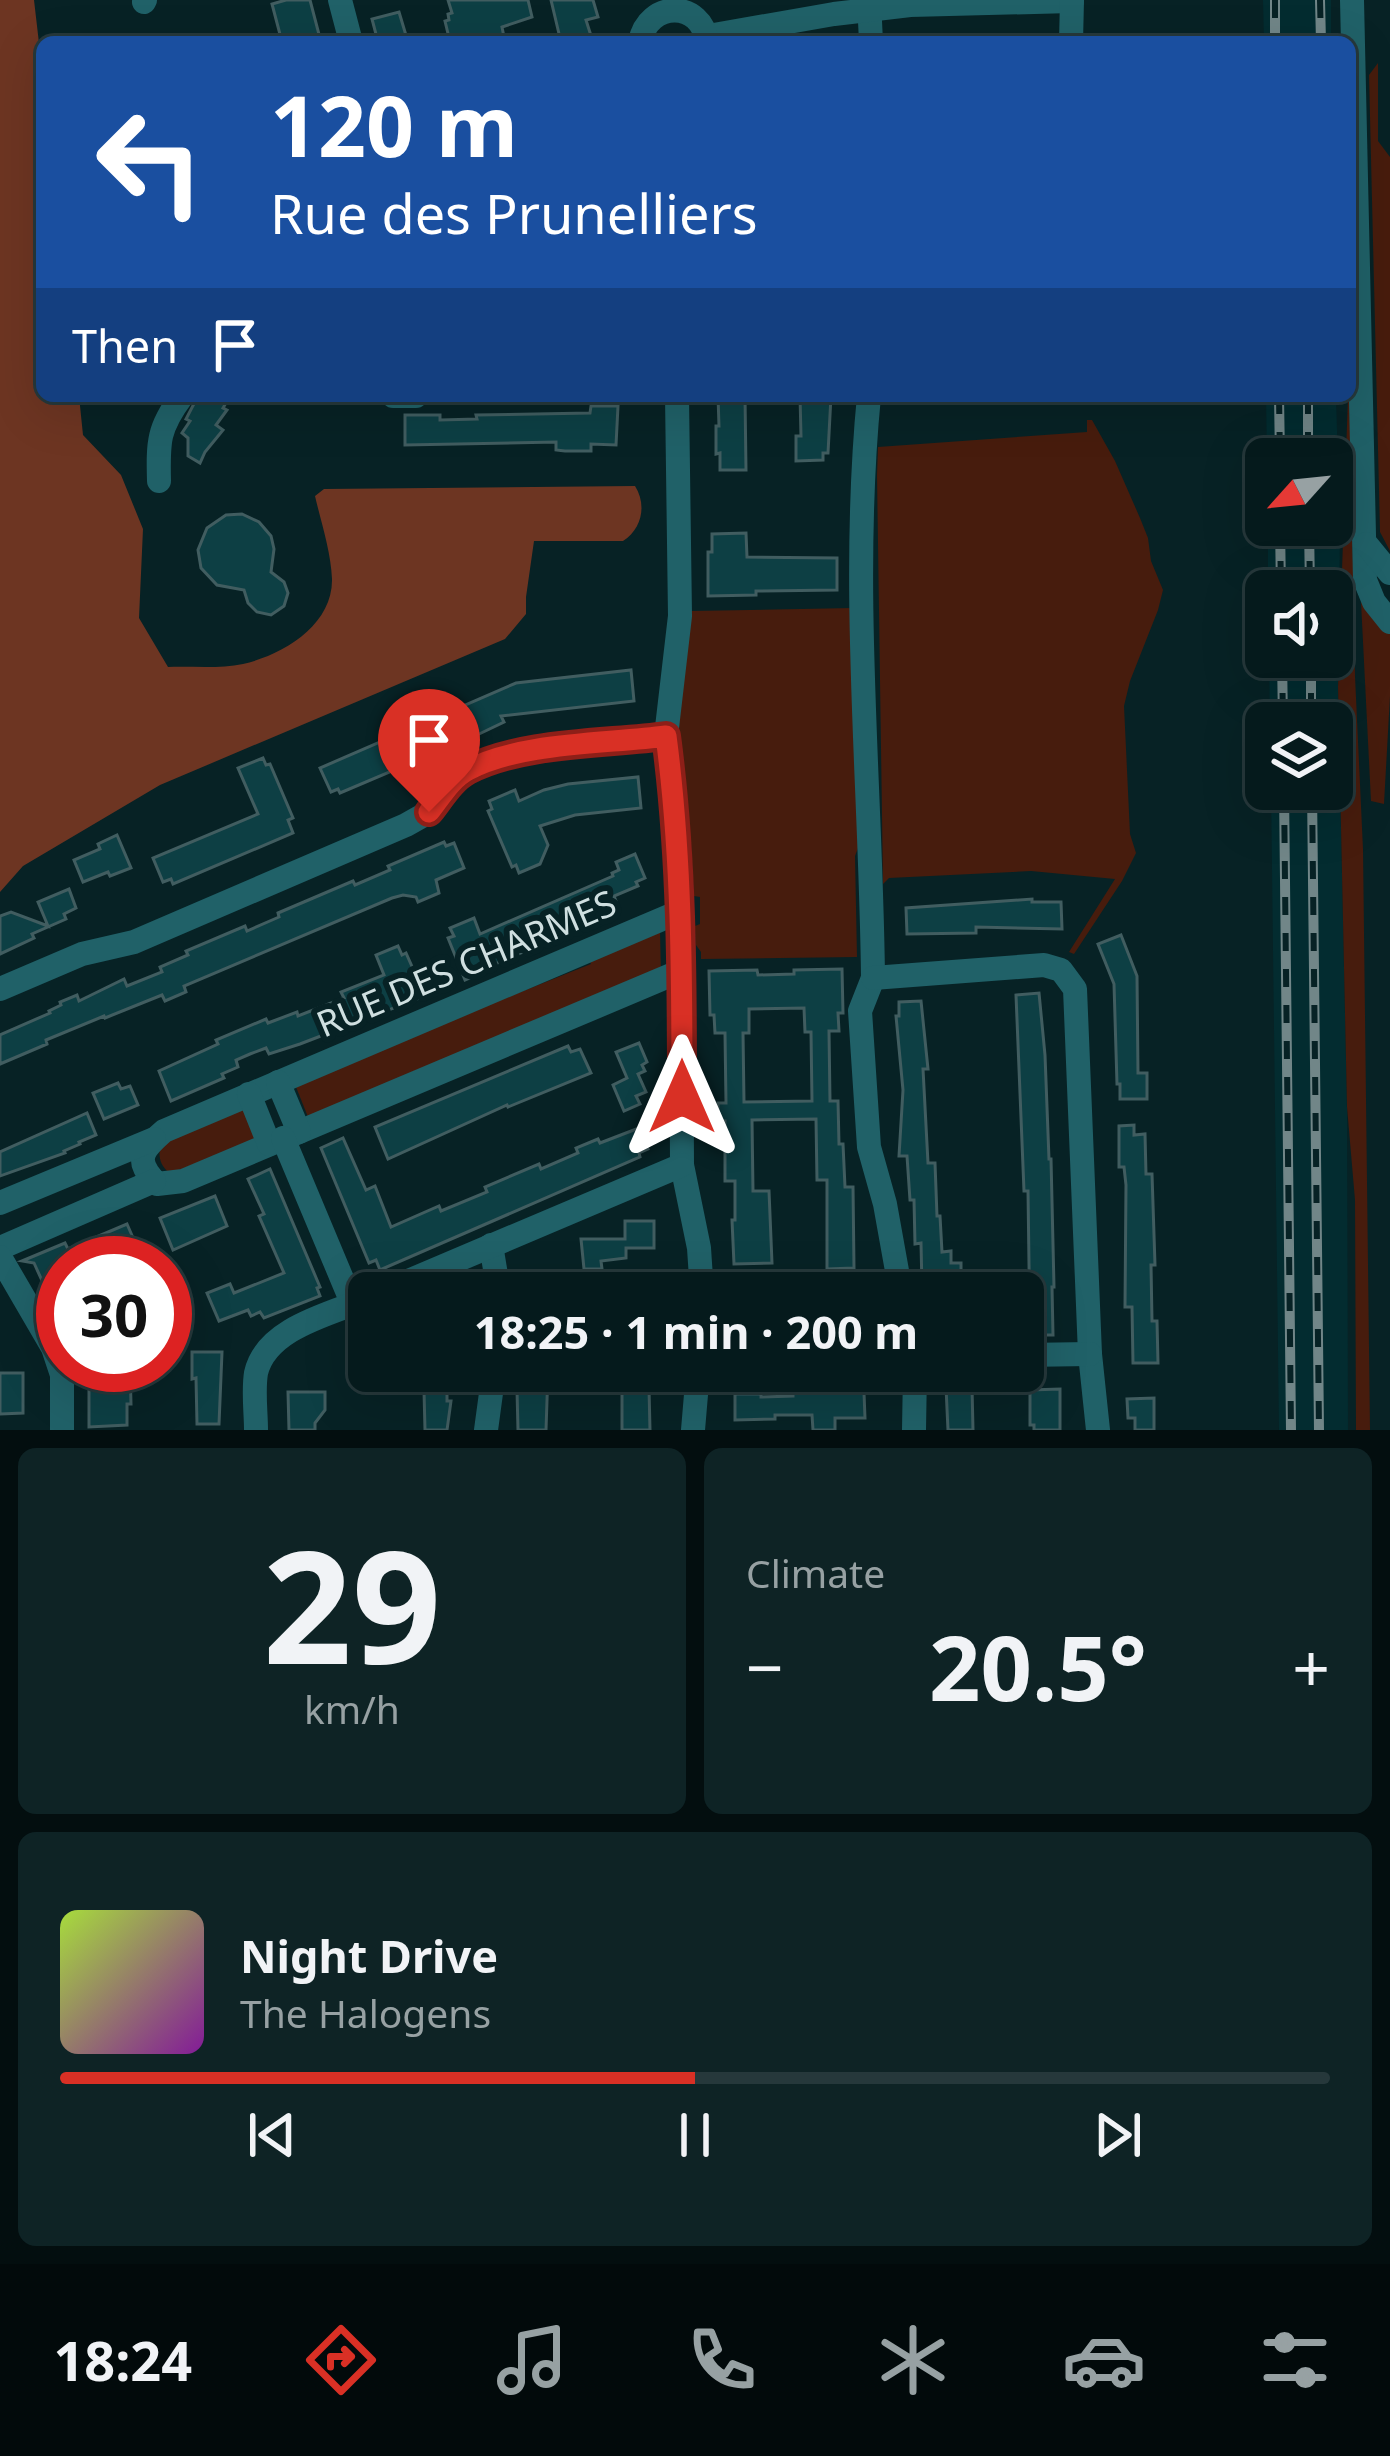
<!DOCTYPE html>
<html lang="en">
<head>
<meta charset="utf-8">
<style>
	:root { --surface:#051a1c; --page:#0e2325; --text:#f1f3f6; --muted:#97a1a3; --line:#26383b; --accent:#d93025 }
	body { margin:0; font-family:"Noto Sans",sans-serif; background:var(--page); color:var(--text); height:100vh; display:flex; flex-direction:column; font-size:45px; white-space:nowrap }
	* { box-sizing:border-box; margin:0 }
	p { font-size:39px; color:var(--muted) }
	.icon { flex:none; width:66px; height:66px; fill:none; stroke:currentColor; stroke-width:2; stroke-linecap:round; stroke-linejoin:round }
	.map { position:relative; height:1430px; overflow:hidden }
	.side { display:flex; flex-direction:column; gap:18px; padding:18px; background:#030e0f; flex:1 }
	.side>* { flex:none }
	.banner { position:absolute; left:36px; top:36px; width:1320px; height:366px; border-radius:18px; box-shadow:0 12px 48px #0002,0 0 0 3px var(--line); background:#1a4fa0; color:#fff; overflow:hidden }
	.needle { width:78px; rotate:243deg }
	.controls { position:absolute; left:1245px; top:438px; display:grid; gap:24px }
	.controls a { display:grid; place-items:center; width:108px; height:108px; border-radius:18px; background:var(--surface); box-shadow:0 12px 48px #0002,0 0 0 3px var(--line); font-size:60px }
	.speed { position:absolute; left:36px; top:1236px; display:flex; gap:24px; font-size:60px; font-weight:700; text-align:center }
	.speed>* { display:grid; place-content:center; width:156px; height:156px; border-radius:50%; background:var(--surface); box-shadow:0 12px 48px #0002,0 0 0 3px var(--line); line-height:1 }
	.speed .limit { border:18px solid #d22; background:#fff; color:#111 }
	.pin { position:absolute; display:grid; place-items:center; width:102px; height:102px; color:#fff; margin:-123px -51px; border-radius:50% 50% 50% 0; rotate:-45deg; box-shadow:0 0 12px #0007 }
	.pin .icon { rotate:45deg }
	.me { position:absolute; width:132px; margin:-66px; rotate:0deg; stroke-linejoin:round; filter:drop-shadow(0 0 9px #0008) }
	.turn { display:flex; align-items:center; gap:42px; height:252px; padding:0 36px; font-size:54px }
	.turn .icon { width:156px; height:156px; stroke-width:2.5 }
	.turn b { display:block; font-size:84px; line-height:102px }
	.then { display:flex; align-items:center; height:114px; padding:0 36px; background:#0003; gap:24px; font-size:45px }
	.big { font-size:90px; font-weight:700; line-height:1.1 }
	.side .widget { flex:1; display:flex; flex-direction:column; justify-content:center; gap:18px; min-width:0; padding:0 42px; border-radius:18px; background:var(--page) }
	.side .dial { align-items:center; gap:0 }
	.dial b { font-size:156px; line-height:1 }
	.song { display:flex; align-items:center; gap:36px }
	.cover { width:144px; height:144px; border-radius:18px; background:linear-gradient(135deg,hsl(80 70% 55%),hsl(290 70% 35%)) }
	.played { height:12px; border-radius:6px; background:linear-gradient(90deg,var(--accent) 50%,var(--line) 50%) }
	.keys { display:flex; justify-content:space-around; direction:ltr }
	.heat { display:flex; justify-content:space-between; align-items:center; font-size:66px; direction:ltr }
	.side .tiles { flex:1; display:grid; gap:18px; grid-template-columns:1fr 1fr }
	.widget:last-child { grid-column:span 2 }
	.trip { position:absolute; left:348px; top:1272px; width:696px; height:120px; border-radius:18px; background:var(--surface); box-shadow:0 12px 48px #0002,0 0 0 3px var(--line); font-weight:700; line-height:120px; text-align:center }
	.tabs { display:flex; height:192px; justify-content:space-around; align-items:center; background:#020a0b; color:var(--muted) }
	.tabs .icon { width:84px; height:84px }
	.tabs .current { color:var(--accent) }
	.tabs b { font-size:54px; color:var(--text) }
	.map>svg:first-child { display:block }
	.built { fill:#032c30 }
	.green { fill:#471c0d }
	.forest { fill:#6d3522 }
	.building { fill:#0d3f44; stroke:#415d60; stroke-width:3; fill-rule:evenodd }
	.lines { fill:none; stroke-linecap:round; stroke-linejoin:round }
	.minor { stroke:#206168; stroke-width:24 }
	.rail-casing { stroke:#718688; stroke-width:10 }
	.rail { stroke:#072225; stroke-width:6; stroke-dasharray:18; stroke-linecap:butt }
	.route-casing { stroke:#8d1f18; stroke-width:30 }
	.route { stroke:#d93025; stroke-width:21 }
	.labels { text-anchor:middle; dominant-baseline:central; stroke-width:12; stroke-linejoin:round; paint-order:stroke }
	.street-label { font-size:36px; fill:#cfdfe0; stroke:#072225 }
</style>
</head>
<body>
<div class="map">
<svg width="1390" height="1430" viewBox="0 0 1390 1430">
	<rect width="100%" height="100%" fill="#072225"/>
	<g class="built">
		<path d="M 1263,0 L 1331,0 L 1331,42 L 1264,42 Z"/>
		<path d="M 1266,396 L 1336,396 L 1340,534 L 1338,687 L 1347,1107 L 1348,1430 L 1279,1430 L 1271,789 L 1332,789 L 1332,723 L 1270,723 L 1269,657 L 1332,657 L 1332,591 L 1268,591 L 1268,525 L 1332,525 L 1332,459 L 1267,459 Z"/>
	</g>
	<g class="green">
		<path d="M 1378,63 L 1378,141 L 1390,157 L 1390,551 L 1380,532 L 1369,75 Z"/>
		<path d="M 1348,396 L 1350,396 L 1355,676 L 1363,849 L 1370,1430 L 1356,1430 L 1355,1200 L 1347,1107 L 1338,687 Z"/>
		<path d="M 1087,420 L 1092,420 L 1115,461 L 1140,518 L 1148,538 L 1151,561 L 1163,590 L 1158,610 L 1130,681 L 1124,706 L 1130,834 L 1136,853 L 1122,881 L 1074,954 L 1069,952 L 1115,879 L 1031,871 L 889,878 L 883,884 L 877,475 L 878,447 L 1087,432 Z"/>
		<path d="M 1362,594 L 1390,633 L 1390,696 L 1384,804 L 1371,801 L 1361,602 Z"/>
		<path d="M 853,608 L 858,848 L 855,856 L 857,957 L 701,959 L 701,952 L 696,945 L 695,926 L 700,924 L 700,897 L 694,896 L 691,843 L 677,732 L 691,611 Z"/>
		<path d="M 660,931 L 661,973 L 310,1122 L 294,1082 L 591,964 L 588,957 Z"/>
		<path d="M 242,1103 L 260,1144 L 169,1173 C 159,1164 158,1156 161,1142 Z"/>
	</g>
	<path class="forest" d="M 0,0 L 34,0 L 42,69 L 42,396 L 79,396 L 83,435 L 121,475 L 143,529 L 139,618 L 168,667 C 191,666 220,669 243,664 C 283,655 333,625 332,579 C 331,552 321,522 315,496 L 324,489 L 635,486 C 647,505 642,529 623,541 L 534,541 L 526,597 L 526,614 L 505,639 L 160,785 L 23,866 L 0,892 Z"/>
	<g class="building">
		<path d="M 286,0 L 310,0 L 321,42 L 282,42 L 272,4 Z"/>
		<path d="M 448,0 L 528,0 L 532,17 L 502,27 L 505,42 L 469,42 L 468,37 L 450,42 L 445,21 L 449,20 L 448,14 L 452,13 Z"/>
		<path d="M 551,0 L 593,0 L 598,17 L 586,20 L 593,42 L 566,42 L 564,37 L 560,38 Z"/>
		<path d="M 399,12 L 408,42 L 378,42 L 372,19 Z"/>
		<path d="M 198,396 L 230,396 L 223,408 L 227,410 L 216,425 L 223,430 L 205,452 L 200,463 L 188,456 L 188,438 L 182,433 L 190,421 L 186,419 Z"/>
		<path d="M 718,396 L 745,396 L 746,470 L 720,470 L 720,453 L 716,454 L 716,426 L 719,426 Z"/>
		<path d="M 800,396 L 831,396 L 828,453 L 823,453 L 823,460 L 796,461 L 796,436 L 801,436 Z"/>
		<path d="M 591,406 L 618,406 L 616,445 L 591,444 L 591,451 L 565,451 L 556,450 L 556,442 L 405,445 L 405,415 L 440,415 L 440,420 L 477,419 L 476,415 L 590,413 Z"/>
		<path d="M 242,514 L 259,522 L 271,536 L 274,549 L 271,572 L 284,582 L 288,593 L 284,606 L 271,615 L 257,612 L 248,603 L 244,590 L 217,585 L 201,568 L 198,550 L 207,528 L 226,515 Z"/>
		<path d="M 746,533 L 747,557 L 837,558 L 837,590 L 756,591 L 756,595 L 708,596 L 708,552 L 712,552 L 712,534 Z"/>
		<path d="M 631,670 L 634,701 L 501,716 L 504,722 L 477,735 L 427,756 L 425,752 L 390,766 L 392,771 L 340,793 L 338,789 L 331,792 L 320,768 L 516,683 Z"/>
		<path d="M 263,758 L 266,765 L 270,764 L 293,818 L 288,820 L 293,833 L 173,884 L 171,879 L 163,882 L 153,858 L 258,814 L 238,768 Z"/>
		<path d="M 638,777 L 641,808 L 575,815 L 540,826 L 548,845 L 540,864 L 519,873 L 516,865 L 512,867 L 488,811 L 492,809 L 489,801 L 515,790 L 519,801 L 544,790 L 568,784 Z"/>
		<path d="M 117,835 L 131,868 L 110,876 L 108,872 L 83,882 L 74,860 L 100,849 L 98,844 Z"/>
		<path d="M 444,842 L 446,846 L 454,843 L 464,868 L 436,880 L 439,893 L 418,902 L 416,897 L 403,895 L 392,898 L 184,986 L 186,992 L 165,1001 L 162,995 L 105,1018 L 104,1016 L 46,1040 L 47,1044 L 0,1064 L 0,1035 L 50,1013 L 49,1011 L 61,1005 L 60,1002 L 77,995 L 79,1001 L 124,979 L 127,986 L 162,972 L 160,967 L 188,955 L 186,951 L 245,926 L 247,931 L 279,917 L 278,913 L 353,881 L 355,885 L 390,870 L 388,866 Z"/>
		<path d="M 635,854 L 645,878 L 636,882 L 638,886 L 614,896 L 616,901 L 608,905 L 609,909 L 587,918 L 589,924 L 490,966 L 491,969 L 465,980 L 448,938 L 454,936 L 450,928 L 474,918 L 480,934 L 613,876 L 612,873 L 619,870 L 616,862 Z"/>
		<path d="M 69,889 L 76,908 L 64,914 L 66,919 L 32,934 L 34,938 L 0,954 L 0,916 L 11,912 L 48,926 L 38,902 Z"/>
		<path d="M 1032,899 L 1032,902 L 1061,902 L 1062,929 L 976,927 L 976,933 L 907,934 L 906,908 Z"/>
		<path d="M 1121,935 L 1137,976 L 1138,1073 L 1147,1073 L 1147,1099 L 1120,1099 L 1120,1084 L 1117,1084 L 1114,984 L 1098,944 Z"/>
		<path d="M 398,946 L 402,955 L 406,953 L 425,996 L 300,1044 L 269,1054 L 266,1048 L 250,1054 L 236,1060 L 238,1067 L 222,1074 L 224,1078 L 171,1101 L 159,1071 L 218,1044 L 216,1040 L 266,1019 L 268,1023 L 297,1012 L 298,1016 L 344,998 L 341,992 L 384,975 L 376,955 Z"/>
		<path d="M 842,969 L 843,1013 L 838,1013 L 839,1031 L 829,1031 L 830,1101 L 838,1101 L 839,1144 L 843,1144 L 845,1187 L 853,1187 L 854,1268 L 827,1269 L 827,1180 L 817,1180 L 816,1119 L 752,1120 L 753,1191 L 769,1191 L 772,1263 L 734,1264 L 732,1220 L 735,1220 L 735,1181 L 725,1181 L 725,1121 L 718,1121 L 718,1103 L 726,1103 L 725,1033 L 715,1033 L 714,1015 L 710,1015 L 709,971 L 757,970 L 758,975 L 794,974 L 794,970 ZM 804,1008 L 805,1032 L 811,1032 L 812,1101 L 744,1102 L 743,1033 L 749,1033 L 749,1009 Z"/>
		<path d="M 1039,993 L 1045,1055 L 1049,1159 L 1051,1159 L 1054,1287 L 1052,1287 L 1053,1335 L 1030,1335 L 1028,1191 L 1024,1191 L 1016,995 Z"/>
		<path d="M 921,1001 L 928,1069 L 923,1069 L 928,1163 L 935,1163 L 937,1216 L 940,1216 L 942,1252 L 951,1251 L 951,1263 L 961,1263 L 961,1285 L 922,1287 L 921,1243 L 915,1244 L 914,1200 L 910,1200 L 907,1156 L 899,1156 L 903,1090 L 896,1016 L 899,1016 L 899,1002 Z"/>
		<path d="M 639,1043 L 647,1062 L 642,1065 L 645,1071 L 638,1074 L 646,1092 L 636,1096 L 640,1104 L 624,1111 L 613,1085 L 627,1078 L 616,1052 Z"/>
		<path d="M 568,1046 L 571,1052 L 580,1049 L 591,1073 L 508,1107 L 507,1105 L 388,1159 L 375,1127 Z"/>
		<path d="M 118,1083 L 121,1089 L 130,1086 L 138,1105 L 104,1119 L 93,1093 Z"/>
		<path d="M 87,1113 L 96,1135 L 79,1142 L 80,1144 L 64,1151 L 65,1153 L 0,1176 L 0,1152 Z"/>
		<path d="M 1134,1125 L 1134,1135 L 1145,1134 L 1146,1174 L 1152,1174 L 1155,1265 L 1151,1265 L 1152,1321 L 1157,1321 L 1158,1363 L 1133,1363 L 1132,1307 L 1125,1307 L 1126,1185 L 1124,1167 L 1119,1167 L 1119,1126 Z"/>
		<path d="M 639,1128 L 648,1149 L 639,1153 L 640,1157 L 380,1270 L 376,1260 L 369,1263 L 321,1148 L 343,1138 L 366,1190 L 375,1186 L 391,1227 L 439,1206 L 441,1211 L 487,1192 L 485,1187 L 539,1164 L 541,1169 L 578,1153 L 576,1148 L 598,1139 L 600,1143 Z"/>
		<path d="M 270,1169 L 320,1287 L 317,1288 L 320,1296 L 264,1318 L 260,1312 L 251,1316 L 248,1310 L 219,1321 L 207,1293 L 230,1284 L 234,1293 L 284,1273 L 259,1216 L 264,1214 L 248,1179 Z"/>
		<path d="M 215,1196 L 227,1226 L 173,1250 L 160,1218 Z"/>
		<path d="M 625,1221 L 654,1221 L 654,1248 L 626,1248 L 626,1258 L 601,1261 L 602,1269 L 584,1269 L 581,1239 L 625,1239 Z"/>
		<path d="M 127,1224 L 137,1247 L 100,1263 L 63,1263 L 63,1317 L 49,1283 L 44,1285 L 34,1263 L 22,1261 L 65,1243 L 68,1249 Z"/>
		<path d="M 192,1352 L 222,1352 L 219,1424 L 197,1424 L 196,1378 L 192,1379 Z"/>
		<path d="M 89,1365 L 130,1365 L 131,1404 L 127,1404 L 127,1425 L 89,1427 Z"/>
		<path d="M 527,1371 L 548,1371 L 546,1430 L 518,1430 L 517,1390 L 527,1389 Z"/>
		<path d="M 0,1373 L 23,1373 L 23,1413 L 0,1414 Z"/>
		<path d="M 946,1387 L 972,1387 L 973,1430 L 948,1430 Z"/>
		<path d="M 649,1388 L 650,1430 L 622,1430 L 622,1389 Z"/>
		<path d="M 1060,1389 L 1060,1430 L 1034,1430 L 1034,1425 L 1030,1425 L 1030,1390 Z"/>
		<path d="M 834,1390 L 834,1393 L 864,1393 L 865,1418 L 835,1418 L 835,1430 L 813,1430 L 812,1415 L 775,1415 L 775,1419 L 735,1420 L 735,1394 L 761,1394 L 761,1397 L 793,1396 L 793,1392 Z"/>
		<path d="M 424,1391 L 447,1391 L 447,1401 L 451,1401 L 447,1430 L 425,1430 Z"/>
		<path d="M 288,1392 L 325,1392 L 325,1410 L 315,1423 L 315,1430 L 289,1430 Z"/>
		<path d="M 1154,1398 L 1154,1430 L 1135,1430 L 1135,1418 L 1128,1418 L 1127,1399 Z"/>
	</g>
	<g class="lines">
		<g class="minor">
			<path d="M 340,0 L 351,42"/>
			<path d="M 869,0 L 871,42"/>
			<path d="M 1352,0 L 1365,580 L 1374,602 L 1390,622"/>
			<path d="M 144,2 L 145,0"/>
			<path d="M 708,36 L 834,14 L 910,5 L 1072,1"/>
			<path d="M 640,42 C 648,0 702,0 707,42"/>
			<path d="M 1071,42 L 1072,0"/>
			<path d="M 393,396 L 416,396"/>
			<path d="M 677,396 L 680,616 L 666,736 L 678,836 L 681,911 L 682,1165 L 699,1248 L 702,1293"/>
			<path d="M 869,396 C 850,589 871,784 873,978 L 860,1011 L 869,1147 L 885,1204 L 901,1293"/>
			<path d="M 159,481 C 158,442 158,428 182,396"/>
			<path d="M 1366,544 L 1390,573"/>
			<path d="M 681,911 L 164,1131 C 141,1151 134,1160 157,1184 L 183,1181 L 683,970"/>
			<path d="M 873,978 L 1044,965 L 1061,970 L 1075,989 L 1090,1354 L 1098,1430"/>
			<path d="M 0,989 L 82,954 L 134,942 L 406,825 L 429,812 L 454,780 L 468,770 L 516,752 L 666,736"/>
			<path d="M 278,1082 L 299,1132"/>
			<path d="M 249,1094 L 269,1144"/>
			<path d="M 283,1138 L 353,1305"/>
			<path d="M 0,1203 L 154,1139"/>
			<path d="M 491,1245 L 499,1293"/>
			<path d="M 0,1248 L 154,1181"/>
			<path d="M 0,1257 L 53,1348 L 62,1375 L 62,1430"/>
			<path d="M 380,1293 L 682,1165"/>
			<path d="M 1023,1355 L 1090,1354"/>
			<path d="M 256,1430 C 256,1412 253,1391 256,1373 C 266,1328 330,1314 369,1298"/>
			<path d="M 486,1430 L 494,1371"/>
			<path d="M 693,1430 L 698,1371"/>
			<path d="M 914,1430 L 915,1371"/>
		</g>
		<g class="rail-casing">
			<g id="rail">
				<path d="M 1275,0 L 1275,42"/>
				<path d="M 1320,0 L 1321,42"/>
				<path d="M 1279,396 L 1280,459"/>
				<path d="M 1308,396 L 1308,459"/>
				<path d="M 1280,525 L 1281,591"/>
				<path d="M 1309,525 L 1310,591"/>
				<path d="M 1282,657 L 1283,723"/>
				<path d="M 1311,657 L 1311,723"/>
				<path d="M 1284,789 L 1291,1430"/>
				<path d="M 1312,789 L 1319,1430"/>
			</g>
		</g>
		<use href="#rail" class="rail"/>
	</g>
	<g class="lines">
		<g class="route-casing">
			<path id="route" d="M 429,812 C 441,797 451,779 468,770 C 521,742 606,744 666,736 C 682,857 682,976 682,1097"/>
		</g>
		<use href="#route" class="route"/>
	</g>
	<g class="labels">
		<g class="street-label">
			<text transform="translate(466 963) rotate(-23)">RUE DES CHARMES</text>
		</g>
	</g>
</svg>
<div class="controls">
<a><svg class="needle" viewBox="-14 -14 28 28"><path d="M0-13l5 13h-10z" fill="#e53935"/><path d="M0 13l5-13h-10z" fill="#97a1a3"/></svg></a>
<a><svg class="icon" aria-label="sound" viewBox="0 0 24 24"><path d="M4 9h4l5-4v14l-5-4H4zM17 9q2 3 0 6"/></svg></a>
<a><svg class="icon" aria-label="layers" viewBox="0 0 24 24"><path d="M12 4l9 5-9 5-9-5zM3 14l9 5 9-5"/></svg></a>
</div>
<div class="speed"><div class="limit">30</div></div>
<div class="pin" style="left:429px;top:812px;background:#d93025"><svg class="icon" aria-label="arrive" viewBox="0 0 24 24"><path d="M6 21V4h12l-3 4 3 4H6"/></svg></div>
<svg class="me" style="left:682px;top:1097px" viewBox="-20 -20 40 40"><path d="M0-17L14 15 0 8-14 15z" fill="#d93025" stroke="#fff" stroke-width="4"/></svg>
<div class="trip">18:25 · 1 min · 200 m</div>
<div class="banner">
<div class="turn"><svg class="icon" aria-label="left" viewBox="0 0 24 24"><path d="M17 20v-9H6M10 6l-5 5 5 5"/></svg><div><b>120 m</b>Rue des Prunelliers</div></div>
<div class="then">Then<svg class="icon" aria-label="arrive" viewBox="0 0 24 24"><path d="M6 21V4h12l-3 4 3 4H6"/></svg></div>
</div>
</div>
<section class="side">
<div class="tiles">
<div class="widget dial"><b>29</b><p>km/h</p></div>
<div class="widget"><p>Climate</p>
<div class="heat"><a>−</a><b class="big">20.5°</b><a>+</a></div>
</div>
<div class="widget">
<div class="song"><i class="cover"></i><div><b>Night Drive</b><p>The Halogens</p></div></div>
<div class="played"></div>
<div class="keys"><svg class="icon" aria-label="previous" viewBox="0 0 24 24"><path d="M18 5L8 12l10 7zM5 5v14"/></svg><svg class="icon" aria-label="pause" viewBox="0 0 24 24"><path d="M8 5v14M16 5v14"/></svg><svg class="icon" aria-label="next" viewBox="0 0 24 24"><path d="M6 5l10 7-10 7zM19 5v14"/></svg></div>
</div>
</div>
</section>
<nav class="tabs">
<b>18:24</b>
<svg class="icon current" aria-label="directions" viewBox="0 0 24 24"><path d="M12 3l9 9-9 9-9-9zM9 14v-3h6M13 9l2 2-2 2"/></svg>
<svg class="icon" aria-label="music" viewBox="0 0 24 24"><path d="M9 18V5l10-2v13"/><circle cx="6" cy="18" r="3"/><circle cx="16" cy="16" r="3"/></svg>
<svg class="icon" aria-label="phone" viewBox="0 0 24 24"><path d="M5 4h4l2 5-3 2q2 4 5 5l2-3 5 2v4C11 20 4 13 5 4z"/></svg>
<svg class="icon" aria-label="climate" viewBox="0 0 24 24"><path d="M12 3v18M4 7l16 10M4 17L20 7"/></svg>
<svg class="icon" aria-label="car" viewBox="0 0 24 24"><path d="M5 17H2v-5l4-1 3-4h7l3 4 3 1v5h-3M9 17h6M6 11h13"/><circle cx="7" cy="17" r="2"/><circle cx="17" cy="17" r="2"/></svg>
<svg class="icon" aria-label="filters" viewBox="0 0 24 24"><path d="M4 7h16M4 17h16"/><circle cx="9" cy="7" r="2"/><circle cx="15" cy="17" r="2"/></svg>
</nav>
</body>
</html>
